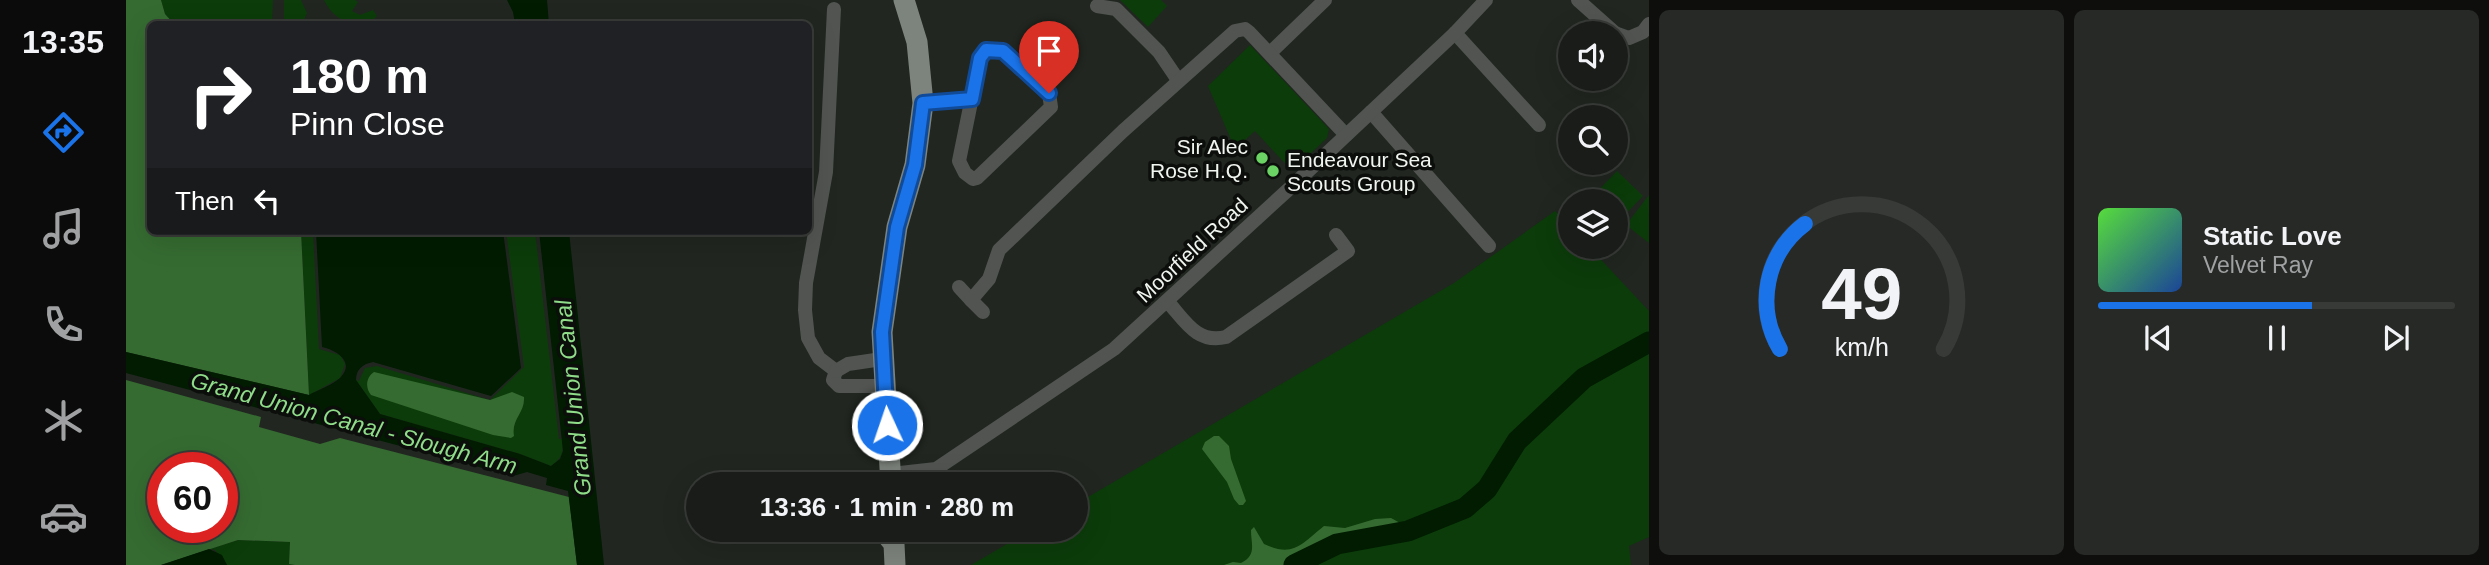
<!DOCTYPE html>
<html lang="en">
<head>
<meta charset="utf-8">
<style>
	:root { --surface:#191c18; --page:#262925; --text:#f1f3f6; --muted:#9fa1a2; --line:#373a37; --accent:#1a73e8 }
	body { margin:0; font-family:Arial,sans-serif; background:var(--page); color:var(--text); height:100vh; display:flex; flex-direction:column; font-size:26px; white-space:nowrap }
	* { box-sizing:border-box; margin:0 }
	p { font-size:23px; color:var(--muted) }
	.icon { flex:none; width:38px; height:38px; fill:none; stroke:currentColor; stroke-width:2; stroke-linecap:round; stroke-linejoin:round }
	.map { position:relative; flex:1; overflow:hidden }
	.details { display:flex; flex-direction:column; gap:10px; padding:10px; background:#0e0f0d; width:840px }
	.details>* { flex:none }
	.banner { position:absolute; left:21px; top:21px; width:665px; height:214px; border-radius:10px; box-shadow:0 7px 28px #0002,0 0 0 2px var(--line); background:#202124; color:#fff; overflow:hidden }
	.tools { position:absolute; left:1432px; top:21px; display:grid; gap:14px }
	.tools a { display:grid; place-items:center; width:70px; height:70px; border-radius:50%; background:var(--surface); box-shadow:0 7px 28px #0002,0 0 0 2px var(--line); font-size:35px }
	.speed { position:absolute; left:21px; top:452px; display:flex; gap:14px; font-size:35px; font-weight:700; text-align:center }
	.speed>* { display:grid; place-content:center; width:91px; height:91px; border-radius:50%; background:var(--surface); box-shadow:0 7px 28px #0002,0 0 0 2px var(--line); line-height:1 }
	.speed .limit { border:10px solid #d22; background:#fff; color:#111 }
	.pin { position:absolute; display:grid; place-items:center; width:60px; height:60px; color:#fff; margin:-72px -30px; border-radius:50% 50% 50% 0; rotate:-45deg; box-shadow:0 0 7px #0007 }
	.pin .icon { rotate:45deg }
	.me { position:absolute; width:77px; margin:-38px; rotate:357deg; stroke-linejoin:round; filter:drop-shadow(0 0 5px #0008) }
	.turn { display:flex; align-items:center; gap:24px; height:147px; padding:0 28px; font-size:32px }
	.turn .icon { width:91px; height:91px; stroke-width:2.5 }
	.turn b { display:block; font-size:49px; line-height:60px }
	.then { display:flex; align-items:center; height:66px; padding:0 28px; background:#0003; gap:14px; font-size:26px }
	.details .card { flex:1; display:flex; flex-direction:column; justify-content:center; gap:10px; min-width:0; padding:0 24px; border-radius:10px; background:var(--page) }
	.details .dial { align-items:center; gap:0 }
	.dial svg { height:182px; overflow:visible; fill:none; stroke:var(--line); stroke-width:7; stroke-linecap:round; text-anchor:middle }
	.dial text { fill:var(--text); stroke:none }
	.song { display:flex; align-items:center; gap:21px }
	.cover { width:84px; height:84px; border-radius:10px; background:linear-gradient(135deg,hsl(110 70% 55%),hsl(220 70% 35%)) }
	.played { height:7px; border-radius:4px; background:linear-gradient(90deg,var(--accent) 60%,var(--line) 60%) }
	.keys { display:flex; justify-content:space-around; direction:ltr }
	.details .tiles { flex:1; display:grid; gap:10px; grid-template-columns:repeat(2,1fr) }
	.trip { position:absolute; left:560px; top:472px; width:402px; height:70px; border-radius:35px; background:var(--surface); box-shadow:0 7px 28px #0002,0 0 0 2px var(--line); font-weight:700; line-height:70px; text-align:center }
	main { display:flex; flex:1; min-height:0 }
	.tab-bar { display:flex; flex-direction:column; width:126px; justify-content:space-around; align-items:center; background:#0a0b0a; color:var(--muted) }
	.tab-bar .icon { width:49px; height:49px }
	.tab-bar .current { color:var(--accent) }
	.tab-bar b { font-size:32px; color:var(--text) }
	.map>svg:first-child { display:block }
	.green { fill:#0c3c0a }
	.forest { fill:#356b31; fill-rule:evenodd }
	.water { fill:#011c01 }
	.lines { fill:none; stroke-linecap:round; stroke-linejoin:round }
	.river { stroke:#011c01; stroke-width:21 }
	.minor { stroke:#515451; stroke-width:14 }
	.primary { stroke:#7d837d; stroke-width:21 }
	.route-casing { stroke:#114b97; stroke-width:18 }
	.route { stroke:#1a73e8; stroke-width:12 }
	.poi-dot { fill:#6ad363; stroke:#0c0e0c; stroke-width:2.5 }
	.labels { text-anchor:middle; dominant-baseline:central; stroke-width:7; stroke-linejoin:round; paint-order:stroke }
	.poi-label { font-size:21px; fill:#f1f5f0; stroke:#0c0e0c; text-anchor:end }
	.street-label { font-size:21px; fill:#f1f5f0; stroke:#0c0e0c }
	.water-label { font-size:23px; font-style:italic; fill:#8fdc89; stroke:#0c0e0c }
</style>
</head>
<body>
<main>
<nav class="tab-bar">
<b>13:35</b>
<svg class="icon current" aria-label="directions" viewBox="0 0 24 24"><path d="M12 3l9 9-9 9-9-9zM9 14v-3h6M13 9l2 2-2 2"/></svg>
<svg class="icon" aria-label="music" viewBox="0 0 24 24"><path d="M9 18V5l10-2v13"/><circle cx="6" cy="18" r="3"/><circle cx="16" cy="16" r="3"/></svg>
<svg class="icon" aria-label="phone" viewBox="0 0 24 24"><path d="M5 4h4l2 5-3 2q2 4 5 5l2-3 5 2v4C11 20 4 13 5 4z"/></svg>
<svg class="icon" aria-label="climate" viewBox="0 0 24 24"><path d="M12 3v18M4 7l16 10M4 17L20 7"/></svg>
<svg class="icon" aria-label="car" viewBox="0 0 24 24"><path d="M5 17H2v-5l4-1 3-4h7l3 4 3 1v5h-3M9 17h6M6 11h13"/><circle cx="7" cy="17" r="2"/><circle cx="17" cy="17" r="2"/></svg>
</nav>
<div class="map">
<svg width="1523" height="565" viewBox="0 0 1523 565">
	<rect width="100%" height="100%" fill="#212620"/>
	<g class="green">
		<path d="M 35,0 L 147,0 L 146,24 L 48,24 L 39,14 Z"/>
		<path d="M 158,0 L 175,0 L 181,13 L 176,24 L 158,24 Z"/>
		<path d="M 198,0 L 229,0 L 232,2 L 226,11 L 234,15 L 247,10 L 251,16 L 243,24 C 223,25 207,19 198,0 Z"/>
		<path d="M 994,0 L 1035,0 L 1041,6 L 1022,27 Z"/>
		<path d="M 1124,45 L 1203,129 L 1201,138 L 1166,171 L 1129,131 L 1109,149 L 1082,86 Z"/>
		<path d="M 1491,171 L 1517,196 L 1489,225 L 1489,201 L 1462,201 Z"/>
		<path d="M 1523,195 L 1523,243 L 1500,225 Z"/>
		<path d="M 1429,211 L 1441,223 L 1444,220 L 1444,247 L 1468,247 L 1466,250 L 1523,311 L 1523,537 L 1503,546 L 1505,565 L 845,565 L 905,530 L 950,530 L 950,504 L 1328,283 Z"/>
		<path d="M 175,231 L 187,231 L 193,349 L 214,355 L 219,364 L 214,378 L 183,395 Z"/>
		<path d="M 380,231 L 409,231 L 433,439 L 436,439 C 438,452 436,458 425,466 L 394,454 L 254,414 L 230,380 L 233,381 L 239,368 L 251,366 L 364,400 L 398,367 Z"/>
		<path d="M 112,540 L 164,542 L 163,563 L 169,565 L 101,565 L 89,550 L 83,549 Z"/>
	</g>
	<g class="forest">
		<path d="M 0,0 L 35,0 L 39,14 L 48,24 L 24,24 L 24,231 L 175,231 L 183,395 L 0,352 Z"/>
		<path d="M 248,372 L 364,400 L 386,392 L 398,397 C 399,413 385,419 388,436 L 385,438 L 367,435 L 245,395 C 239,388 240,377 248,372 Z"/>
		<path d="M 0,380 L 135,417 L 133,427 L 194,444 L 214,438 L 443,497 L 451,565 L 169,565 L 163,564 L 164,542 L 112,540 L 35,565 L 0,565 ZM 37,467 L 96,467 L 96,527 L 37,527 Z"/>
		<path d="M 1088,436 L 1093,436 L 1103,446 L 1105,459 L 1120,501 L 1117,505 L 1113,505 L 1108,499 L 1101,482 L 1076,449 L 1079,442 Z"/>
		<path d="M 1265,518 L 1276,524 L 1274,527 L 1211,538 L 1161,565 L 1098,565 L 1107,562 L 1115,563 C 1131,555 1125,545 1125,530 L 1128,527 L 1138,544 C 1168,558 1175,544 1198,526 L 1219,528 L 1249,519 Z"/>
	</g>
	<g class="water">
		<path d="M 381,0 L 421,0 L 423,24 L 389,24 L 387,12 Z"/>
		<path d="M 190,231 L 377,231 L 395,368 L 365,396 L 247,362 C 237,364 230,369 230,380 L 254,414 L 394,454 L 425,466 L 434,459 L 437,451 L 413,231 L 443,231 L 478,565 L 451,565 L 442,491 L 420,485 L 421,478 L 401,472 L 387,476 L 0,373 L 0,352 L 183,395 C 192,390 206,385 214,378 C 230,362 210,350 196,347 Z"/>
		<path d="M 83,549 L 96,555 L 101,565 L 35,565 Z"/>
	</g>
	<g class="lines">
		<path class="river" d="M 1168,565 L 1211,544 L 1282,531 L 1339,508 L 1361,489 L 1391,441 L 1458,378 L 1523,342"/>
		<g class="minor">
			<path d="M 1452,0 L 1489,33"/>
			<path d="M 971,6 L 990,9 L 1033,52 L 1052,80"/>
			<path d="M 708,9 L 700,172 L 680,283 L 679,310 L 682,338 L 693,358 L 710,371"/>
			<path d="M 1329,33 L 1413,125"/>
			<path d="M 1489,33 L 1503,38 L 1517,32 L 1523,24"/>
			<path d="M 868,49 L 877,51 L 923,93 L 925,107 L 851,178 L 847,179 L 839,173 L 833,161 L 854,58 L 860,50 Z"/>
			<path d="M 1144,53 L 1199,0"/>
			<path d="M 797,103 L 846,99"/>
			<path d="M 1245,112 L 1363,246"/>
			<path d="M 833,287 L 845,300"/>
			<path d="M 1042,302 C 1059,321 1071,344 1100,337 L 1222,251 L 1210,235"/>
			<path d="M 857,312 L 845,300 L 863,279 L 873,250 L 997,131 L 1109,31 L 1119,29 L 1123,32 L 1220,135"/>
			<path d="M 710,371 L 707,380 L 713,386 L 759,386"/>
			<path d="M 710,371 L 722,364 L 756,359"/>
			<path d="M 765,474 L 810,469 L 988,349 L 1164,188 L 1329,33 L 1360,0"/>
		</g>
		<g class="primary">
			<path d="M 765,485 L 756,332 L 771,227 L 789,165 L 797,103 L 791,42 L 778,0"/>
			<path d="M 760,530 L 760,534 L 768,544 L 769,565"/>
		</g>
	</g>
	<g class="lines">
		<g class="route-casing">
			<path id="route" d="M 761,425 L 756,332 L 771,227 L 789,165 L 797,103 L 846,99 L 854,58 L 860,50 L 877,51 L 923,93"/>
		</g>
		<use href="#route" class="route"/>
	</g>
	<g class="poi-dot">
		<circle cx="1136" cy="158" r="7"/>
		<circle cx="1147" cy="171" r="7"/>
	</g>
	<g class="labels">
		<g class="poi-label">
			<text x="1122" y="146">Sir Alec<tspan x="1122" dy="24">Rose H.Q.</tspan></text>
			<text x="1161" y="159" text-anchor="start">Endeavour Sea<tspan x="1161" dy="24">Scouts Group</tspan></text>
		</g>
		<g class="street-label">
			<text transform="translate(1066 250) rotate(-43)">Moorfield Road</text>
		</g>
		<g class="water-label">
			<text transform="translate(447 398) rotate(-96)">Grand Union Canal</text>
			<text transform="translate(228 423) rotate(15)">Grand Union Canal - Slough Arm</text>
		</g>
	</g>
</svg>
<div class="tools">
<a><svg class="icon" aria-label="sound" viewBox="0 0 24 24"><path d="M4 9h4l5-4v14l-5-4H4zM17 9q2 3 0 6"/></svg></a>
<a><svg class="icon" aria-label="search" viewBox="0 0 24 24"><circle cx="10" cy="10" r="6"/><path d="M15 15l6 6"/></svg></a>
<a><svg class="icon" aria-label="layers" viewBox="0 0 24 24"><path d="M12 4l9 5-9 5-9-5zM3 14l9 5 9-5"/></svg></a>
</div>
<div class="speed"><div class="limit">60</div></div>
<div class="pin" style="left:923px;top:93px;background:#d93025"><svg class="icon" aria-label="arrive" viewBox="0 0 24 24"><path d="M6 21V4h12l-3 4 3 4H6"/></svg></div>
<svg class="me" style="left:761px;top:425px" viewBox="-20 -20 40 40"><circle r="17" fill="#1a73e8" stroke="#fff" stroke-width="3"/><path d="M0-11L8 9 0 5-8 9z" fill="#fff"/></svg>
<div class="trip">13:36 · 1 min · 280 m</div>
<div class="banner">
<div class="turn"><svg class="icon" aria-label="right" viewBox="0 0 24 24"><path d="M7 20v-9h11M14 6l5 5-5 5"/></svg><div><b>180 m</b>Pinn Close</div></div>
<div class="then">Then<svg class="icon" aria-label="left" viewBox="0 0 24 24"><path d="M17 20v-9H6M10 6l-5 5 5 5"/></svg></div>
</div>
</div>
<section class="details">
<div class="tiles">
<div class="card dial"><svg viewBox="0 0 100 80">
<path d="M14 69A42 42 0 1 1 86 69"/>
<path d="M14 69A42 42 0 0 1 25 14" stroke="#1a73e8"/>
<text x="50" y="56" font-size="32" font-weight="700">49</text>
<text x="50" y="72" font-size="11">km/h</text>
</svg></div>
<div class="card">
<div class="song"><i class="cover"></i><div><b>Static Love</b><p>Velvet Ray</p></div></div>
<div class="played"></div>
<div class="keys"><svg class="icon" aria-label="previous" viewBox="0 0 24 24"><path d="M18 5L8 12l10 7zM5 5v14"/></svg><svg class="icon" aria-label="pause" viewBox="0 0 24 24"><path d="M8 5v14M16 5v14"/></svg><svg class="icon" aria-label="next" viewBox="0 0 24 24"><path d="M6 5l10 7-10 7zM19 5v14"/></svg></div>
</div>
</div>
</section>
</main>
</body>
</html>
